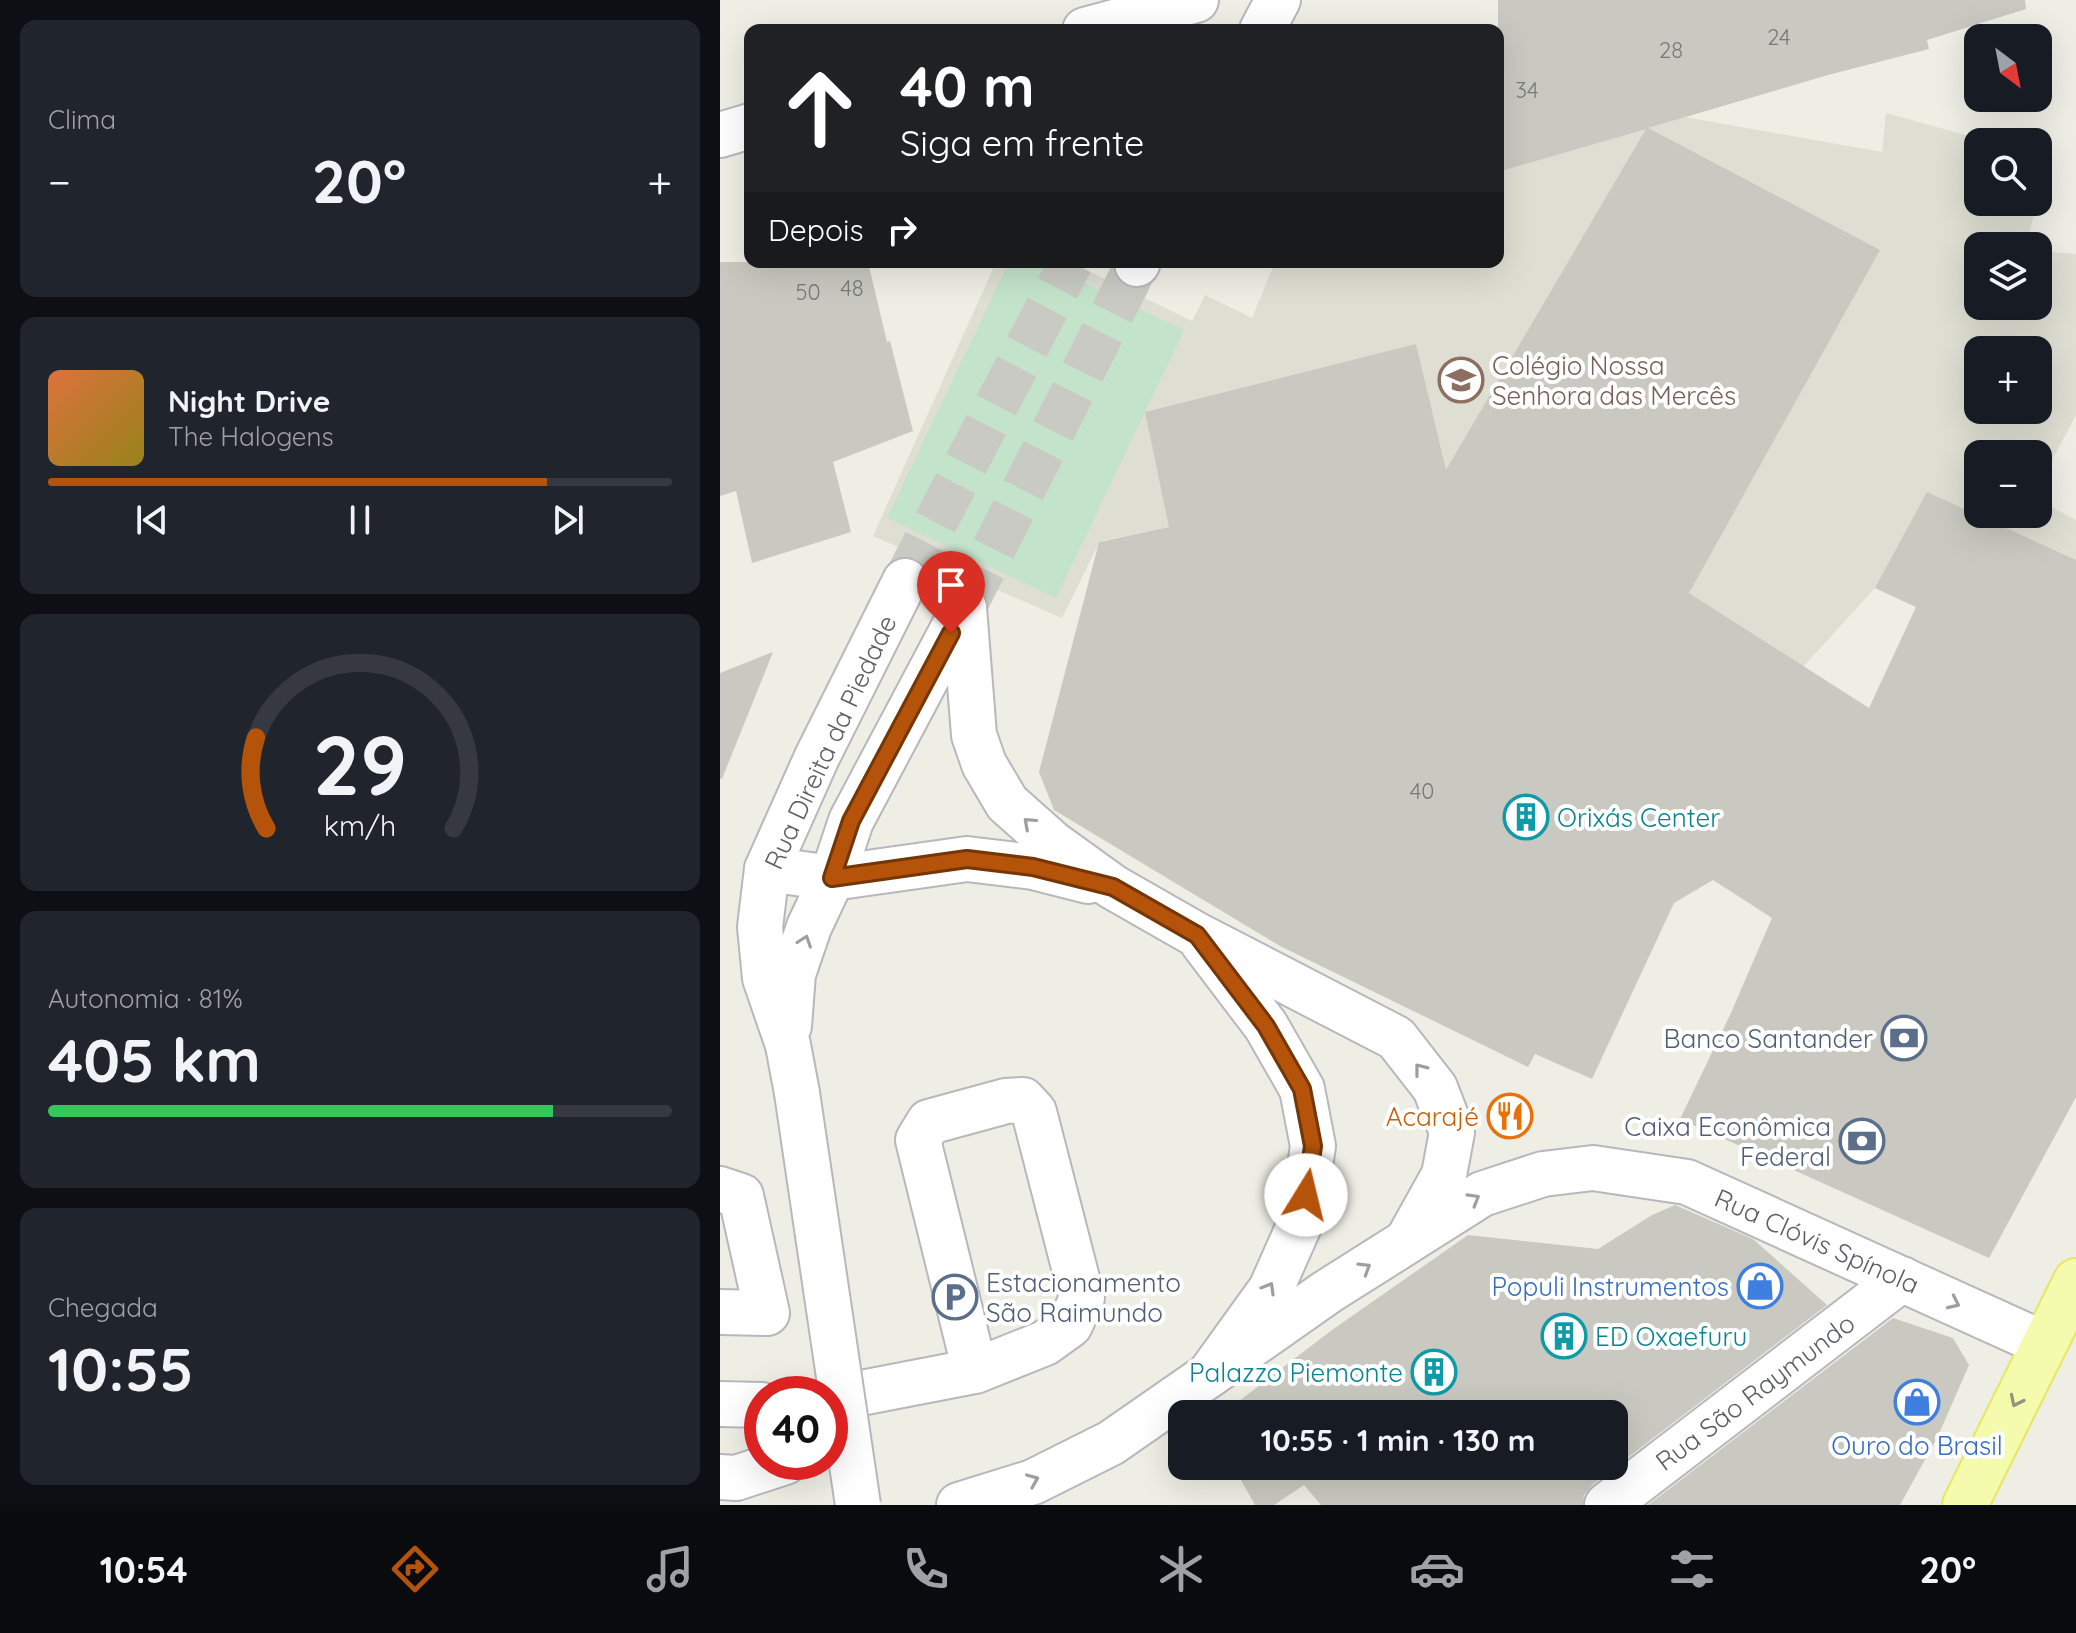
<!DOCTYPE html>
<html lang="pt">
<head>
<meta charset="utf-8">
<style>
	:root { --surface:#171b24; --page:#20242c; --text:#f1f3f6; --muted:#9ea1a6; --line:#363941; --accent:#b45309 }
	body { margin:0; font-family:Quicksand,sans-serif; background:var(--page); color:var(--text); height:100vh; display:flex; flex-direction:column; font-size:30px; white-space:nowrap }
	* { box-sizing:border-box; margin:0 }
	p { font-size:26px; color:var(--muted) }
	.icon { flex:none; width:44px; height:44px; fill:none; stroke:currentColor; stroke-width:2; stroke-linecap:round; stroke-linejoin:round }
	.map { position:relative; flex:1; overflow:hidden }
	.details { display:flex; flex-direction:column; gap:20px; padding:20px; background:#0d0f14; width:720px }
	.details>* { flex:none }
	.banner { position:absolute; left:24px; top:24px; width:760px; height:244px; border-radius:16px; box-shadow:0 8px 32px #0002; background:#202124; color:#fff; overflow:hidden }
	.needle { width:52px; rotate:148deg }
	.fabs { position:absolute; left:1244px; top:24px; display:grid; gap:16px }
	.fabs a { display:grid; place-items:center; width:88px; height:88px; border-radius:16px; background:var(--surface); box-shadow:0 8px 32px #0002; font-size:40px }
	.speed { position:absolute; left:24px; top:1376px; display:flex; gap:16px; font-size:40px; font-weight:700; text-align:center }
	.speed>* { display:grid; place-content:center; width:104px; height:104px; border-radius:50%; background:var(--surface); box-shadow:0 8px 32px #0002; line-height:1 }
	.speed .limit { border:12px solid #d22; background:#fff; color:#111 }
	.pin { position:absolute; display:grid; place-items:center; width:68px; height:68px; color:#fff; margin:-82px -34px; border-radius:50% 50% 50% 0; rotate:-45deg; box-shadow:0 0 8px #0007 }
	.pin .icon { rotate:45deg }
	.me { position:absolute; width:88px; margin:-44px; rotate:9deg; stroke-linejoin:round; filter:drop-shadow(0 0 6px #0008) }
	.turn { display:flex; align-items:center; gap:28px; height:168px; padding:0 24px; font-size:36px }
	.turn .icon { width:104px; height:104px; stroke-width:2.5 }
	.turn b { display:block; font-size:56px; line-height:68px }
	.then { display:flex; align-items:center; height:76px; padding:0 24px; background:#0003; gap:16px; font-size:30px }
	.big { font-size:60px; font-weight:700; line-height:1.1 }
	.details .widget { flex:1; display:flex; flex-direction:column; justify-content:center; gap:12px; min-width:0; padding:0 28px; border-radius:16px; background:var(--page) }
	.details .dial { align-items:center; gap:0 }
	.dial svg { height:208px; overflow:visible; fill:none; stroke:var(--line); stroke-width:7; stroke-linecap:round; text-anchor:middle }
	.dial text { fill:var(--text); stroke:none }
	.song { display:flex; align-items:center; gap:24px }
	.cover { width:96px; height:96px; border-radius:12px; background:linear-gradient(135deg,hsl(20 70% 55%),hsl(50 70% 35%)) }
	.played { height:8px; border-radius:4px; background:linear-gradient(90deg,var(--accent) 80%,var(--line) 80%) }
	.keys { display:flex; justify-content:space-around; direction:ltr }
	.heat { display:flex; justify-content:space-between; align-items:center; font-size:44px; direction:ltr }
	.charge { height:12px; border-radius:6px; background:linear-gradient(90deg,#34c759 81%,var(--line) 0) }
	.trip { position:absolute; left:448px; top:1400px; width:460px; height:80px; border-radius:16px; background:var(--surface); box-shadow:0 8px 32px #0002; font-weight:700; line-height:80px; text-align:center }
	.tabs { display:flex; height:128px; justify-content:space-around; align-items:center; background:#090b0e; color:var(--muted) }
	.tabs .icon { width:56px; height:56px }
	.tabs .active { color:var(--accent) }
	.tabs b { font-size:36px; color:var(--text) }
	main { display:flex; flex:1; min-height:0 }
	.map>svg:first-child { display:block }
	.education { fill:#deded3; fill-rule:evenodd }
	.green { fill:#c3e4cb }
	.building { fill:#c9c9c1 }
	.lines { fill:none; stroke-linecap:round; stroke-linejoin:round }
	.minor-tunnel { stroke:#cacac5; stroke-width:44; stroke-dasharray:44 22; stroke-linecap:butt }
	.minor-casing { stroke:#b7b8be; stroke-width:48 }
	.major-casing { stroke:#eae562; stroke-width:48 }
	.minor { stroke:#fff; stroke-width:44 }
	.major { stroke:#f4fbad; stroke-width:44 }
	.minor-bridge-casing { stroke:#b7b8be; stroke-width:48; stroke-linecap:butt }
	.minor-bridge { stroke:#fff; stroke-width:44 }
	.oneway { stroke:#9d9ea2 }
	.oneway2 { stroke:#91957e }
	.route-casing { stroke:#753606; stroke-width:20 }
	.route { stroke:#b45309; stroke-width:14 }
	.labels { text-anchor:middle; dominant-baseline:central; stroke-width:8; stroke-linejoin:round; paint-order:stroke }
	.number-label { font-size:22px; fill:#77797b }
	.education-label { font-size:26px; fill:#785e54; stroke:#fff; text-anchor:start }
	.street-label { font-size:26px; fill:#5c5e64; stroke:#fff }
	.culture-label { font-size:26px; fill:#0d838f; stroke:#fff; text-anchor:start }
	.service-label { font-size:26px; fill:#4e5e75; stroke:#fff; text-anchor:end }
	.food-label { font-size:26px; fill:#c56008; stroke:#fff; text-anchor:end }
	.shop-label { font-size:26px; fill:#366cbe; stroke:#fff; text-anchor:end }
</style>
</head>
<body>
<main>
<section class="details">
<div class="widget"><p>Clima</p>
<div class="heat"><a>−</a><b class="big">20°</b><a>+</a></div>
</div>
<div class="widget">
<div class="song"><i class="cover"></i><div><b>Night Drive</b><p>The Halogens</p></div></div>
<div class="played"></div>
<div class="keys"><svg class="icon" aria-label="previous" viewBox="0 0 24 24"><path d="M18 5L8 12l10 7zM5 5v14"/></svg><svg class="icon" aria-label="pause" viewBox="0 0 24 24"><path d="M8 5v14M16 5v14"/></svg><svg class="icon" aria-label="next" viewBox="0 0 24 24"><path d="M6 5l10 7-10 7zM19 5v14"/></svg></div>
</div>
<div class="widget dial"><svg viewBox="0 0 100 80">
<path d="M14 69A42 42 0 1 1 86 69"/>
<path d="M14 69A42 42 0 0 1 10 34" stroke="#b45309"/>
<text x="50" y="56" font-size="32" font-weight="700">29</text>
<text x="50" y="72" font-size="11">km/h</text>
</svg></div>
<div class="widget"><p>Autonomia · 81%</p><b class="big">405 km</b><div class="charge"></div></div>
<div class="widget"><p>Chegada</p><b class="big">10:55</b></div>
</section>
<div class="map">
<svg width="1356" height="1505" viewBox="0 0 1356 1505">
	<rect width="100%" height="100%" fill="#eeeee5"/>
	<path class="education" d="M 1166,113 L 1271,142 L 1258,142 L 1258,202 L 1317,202 L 1306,246 L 1258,246 L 1258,306 L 1318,306 L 1318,251 L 1356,254 L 1356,415 L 1318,486 L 1318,454 L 1258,454 L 1258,514 L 1318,514 L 1318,500 L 1356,520 L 1356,682 L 1155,588 L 1083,667 L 766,462 L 380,541 L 342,618 L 153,536 L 276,262 L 350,262 L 472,321 L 485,295 L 532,318 L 555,262 L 778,262 L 778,172 L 965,117 L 1162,152 ZM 1258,350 L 1318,350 L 1318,410 L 1258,410 Z"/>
	<path class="green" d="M 289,262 L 319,262 L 464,330 L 336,598 L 167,518 Z"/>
	<g class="building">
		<path d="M 778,0 L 1305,0 L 1306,9 L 1207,40 L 1209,49 L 1108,75 L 928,128 L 1160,250 L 969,593 L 1149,708 L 1196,607 L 1155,588 L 1207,492 L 1356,560 L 1356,1097 L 1269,1258 L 960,1119 L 1010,1015 L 1052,918 L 993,880 L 954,903 L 872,1079 L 815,1054 L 808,1067 L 560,946 L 334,810 L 319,772 L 379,542 L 449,527 L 425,412 L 696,344 L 726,470 L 926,129 L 778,172 Z"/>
		<path d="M 0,262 L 148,262 L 167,342 L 170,341 L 193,431 L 113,462 L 131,532 L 32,563 L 16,491 L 0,496 Z"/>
		<path d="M 53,652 L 2,779 L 0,778 L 0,673 Z"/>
		<path d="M 955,1205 L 1033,1239 L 1107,1305 L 872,1485 L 864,1495 L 863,1505 L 601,1505 L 584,1485 L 554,1505 L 535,1505 L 513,1466 L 894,1466 L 894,1414 L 502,1414 L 612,1330 L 748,1235 L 878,1249 L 932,1215 Z"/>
		<path d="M 1173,1318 L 1233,1338 L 1249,1365 L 1218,1436 L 1180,1505 L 928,1505 Z"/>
	</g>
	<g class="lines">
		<g class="minor-tunnel">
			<path d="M 185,581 L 351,262"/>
			<path d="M 244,608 L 417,264"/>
		</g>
		<g class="minor-casing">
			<g id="minor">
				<path d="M 365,30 L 476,0"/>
				<path d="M 542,30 L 558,0"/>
				<path d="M 0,135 L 30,126"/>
				<path d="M 417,264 L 418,262"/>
				<path d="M 244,608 L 254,735 L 264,764 L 287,803 L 332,843 L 393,887 L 477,935 L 676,1038 L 715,1088 L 732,1132 L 724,1175 L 689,1238"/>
				<path d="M 47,869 L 112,878 L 247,859 L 313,867 L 368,881"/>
				<path d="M 69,1026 L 73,974 L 89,927 L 112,878 L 131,821 L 244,608"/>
				<path d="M 77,1093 L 68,1045 L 45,978 L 40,927 L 47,869 L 97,757 L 185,581"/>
				<path d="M 0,1189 L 21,1196 L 47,1313 L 0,1312"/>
				<path d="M 489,1375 L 607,1292 L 762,1194 L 823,1174 L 873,1168 L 967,1182 L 1324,1344"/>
				<path d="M 110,1399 L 255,1371 L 325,1343 L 350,1325 L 362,1298 L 314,1112 L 303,1100 L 286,1101 L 209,1122 L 198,1140 L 255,1371"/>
				<path d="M 0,1404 L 42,1405"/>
				<path d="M 0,1477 L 16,1478 L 65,1462"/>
				<path d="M 239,1505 L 313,1482 L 391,1443 L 489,1375 L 551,1289 L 582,1219 L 593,1146 L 582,1089 L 546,1026 L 483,943"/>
				<path d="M 887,1505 L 1182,1279"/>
			</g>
		</g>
		<g class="major-casing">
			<path id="major" d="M 1245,1505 L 1356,1281"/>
		</g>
		<use href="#minor" class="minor"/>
		<use href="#major" class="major"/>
		<g class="minor-bridge-casing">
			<path id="minor-bridge" d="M 77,1093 L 138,1505"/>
		</g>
		<use href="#minor-bridge" class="minor-bridge"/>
	</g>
	<defs><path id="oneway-chevron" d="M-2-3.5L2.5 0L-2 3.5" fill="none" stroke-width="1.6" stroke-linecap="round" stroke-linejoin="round" transform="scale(2)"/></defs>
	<g class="oneway">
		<use href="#oneway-chevron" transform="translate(309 823) rotate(-138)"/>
		<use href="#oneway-chevron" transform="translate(85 941) rotate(-71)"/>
		<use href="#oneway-chevron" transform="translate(700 1069) rotate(-128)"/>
		<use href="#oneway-chevron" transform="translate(754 1199) rotate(-30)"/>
		<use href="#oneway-chevron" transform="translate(645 1268) rotate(-32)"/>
		<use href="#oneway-chevron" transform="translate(549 1288) rotate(-60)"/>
		<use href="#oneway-chevron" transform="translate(1234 1303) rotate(25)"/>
		<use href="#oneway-chevron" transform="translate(313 1480) rotate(-22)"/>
	</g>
	<use class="oneway2" href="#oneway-chevron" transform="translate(1296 1401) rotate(116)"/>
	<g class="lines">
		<g class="route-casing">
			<path id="route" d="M 231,633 L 131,821 L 112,878 L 247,859 L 313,867 L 393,887 L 477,935 L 546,1026 L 582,1089 L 593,1146 L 586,1195"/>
		</g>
		<use href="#route" class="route"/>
	</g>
	<defs>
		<g id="school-ring" transform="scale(2.3)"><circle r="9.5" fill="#fff" stroke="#8d6e63" stroke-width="1.5"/><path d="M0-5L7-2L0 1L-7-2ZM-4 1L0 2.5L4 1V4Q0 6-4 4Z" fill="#8d6e63"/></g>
		<g id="building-ring" transform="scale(2.3)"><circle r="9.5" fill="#fff" stroke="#0f9aa8" stroke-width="1.5"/><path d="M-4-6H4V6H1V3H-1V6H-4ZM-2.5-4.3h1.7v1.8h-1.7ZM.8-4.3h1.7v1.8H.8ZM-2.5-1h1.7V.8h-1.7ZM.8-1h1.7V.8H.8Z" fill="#0f9aa8"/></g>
		<g id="bank-ring" transform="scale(2.3)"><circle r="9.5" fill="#fff" stroke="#5c6f8a" stroke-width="1.5"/><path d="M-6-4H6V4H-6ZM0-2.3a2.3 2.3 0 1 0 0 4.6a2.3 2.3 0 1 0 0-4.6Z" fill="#5c6f8a"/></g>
		<g id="restaurant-ring" transform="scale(2.3)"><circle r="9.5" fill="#fff" stroke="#e8710a" stroke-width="1.5"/><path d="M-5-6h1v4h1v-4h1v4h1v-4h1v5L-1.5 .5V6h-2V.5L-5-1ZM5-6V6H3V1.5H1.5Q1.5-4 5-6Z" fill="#e8710a"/></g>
		<g id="shop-ring" transform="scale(2.3)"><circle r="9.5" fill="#fff" stroke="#3f7fe0" stroke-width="1.5"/><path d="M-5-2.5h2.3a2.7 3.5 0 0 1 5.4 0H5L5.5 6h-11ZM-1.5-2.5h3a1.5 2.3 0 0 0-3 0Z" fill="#3f7fe0"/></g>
		<g id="parking-ring" transform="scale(2.3)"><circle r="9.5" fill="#fff" stroke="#5c6f8a" stroke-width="1.5"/><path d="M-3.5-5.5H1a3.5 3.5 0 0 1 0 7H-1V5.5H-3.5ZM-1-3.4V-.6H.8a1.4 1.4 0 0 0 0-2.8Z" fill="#5c6f8a"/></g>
	</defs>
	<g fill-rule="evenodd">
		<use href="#school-ring" x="741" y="380"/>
		<use href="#building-ring" x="806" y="817"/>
		<use href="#bank-ring" x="1184" y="1038"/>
		<use href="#restaurant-ring" x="790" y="1116"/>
		<use href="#bank-ring" x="1142" y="1141"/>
		<use href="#shop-ring" x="1040" y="1286"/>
		<use href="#parking-ring" x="235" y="1297"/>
		<use href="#building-ring" x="844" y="1336"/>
		<use href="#building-ring" x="714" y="1372"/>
		<use href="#shop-ring" x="1197" y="1402"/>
	</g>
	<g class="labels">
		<g class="number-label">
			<text x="1059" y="37">24</text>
			<text x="951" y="50">28</text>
			<text x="807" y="90">34</text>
			<text x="132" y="288">48</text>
			<text x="88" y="292">50</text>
			<text x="702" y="791">40</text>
		</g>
		<g class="education-label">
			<text x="772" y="365">Colégio Nossa<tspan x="772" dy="30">Senhora das Mercês</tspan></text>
		</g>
		<g class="street-label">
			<text transform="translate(110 742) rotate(-65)">Rua Direita da Piedade</text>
			<text transform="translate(1097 1241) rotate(24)">Rua Clóvis Spínola</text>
			<text transform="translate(1035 1392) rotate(-37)">Rua São Raymundo</text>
		</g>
		<g class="culture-label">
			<text x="837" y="817">Orixás Center</text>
			<text x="875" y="1336">ED Oxaefuru</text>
			<text x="683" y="1372" text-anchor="end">Palazzo Piemonte</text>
		</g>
		<g class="service-label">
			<text x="1153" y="1038">Banco Santander</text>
			<text x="1111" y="1126">Caixa Econômica<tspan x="1111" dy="30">Federal</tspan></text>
			<text x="266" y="1282" text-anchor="start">Estacionamento<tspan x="266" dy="30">São Raimundo</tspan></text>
		</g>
		<g class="food-label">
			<text x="759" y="1116">Acarajé</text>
		</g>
		<g class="shop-label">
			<text x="1009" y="1286">Populi Instrumentos</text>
			<text x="1197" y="1445" text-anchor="middle">Ouro do Brasil</text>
		</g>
	</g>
</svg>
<div class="fabs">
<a><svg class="needle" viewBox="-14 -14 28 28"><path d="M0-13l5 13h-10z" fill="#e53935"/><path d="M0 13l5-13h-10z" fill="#9ea1a6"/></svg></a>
<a><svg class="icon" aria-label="search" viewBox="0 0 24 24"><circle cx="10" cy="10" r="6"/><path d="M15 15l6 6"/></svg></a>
<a><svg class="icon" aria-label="layers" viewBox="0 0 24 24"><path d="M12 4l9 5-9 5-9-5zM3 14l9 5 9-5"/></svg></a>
<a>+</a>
<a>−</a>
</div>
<div class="speed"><div class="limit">40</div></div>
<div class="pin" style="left:231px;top:633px;background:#d93025"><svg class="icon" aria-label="arrive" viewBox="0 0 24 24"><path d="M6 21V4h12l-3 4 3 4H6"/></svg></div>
<svg class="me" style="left:586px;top:1195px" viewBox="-20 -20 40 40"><circle r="19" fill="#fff"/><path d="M0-13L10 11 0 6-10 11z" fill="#b45309"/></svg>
<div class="trip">10:55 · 1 min · 130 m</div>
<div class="banner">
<div class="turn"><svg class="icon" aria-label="ahead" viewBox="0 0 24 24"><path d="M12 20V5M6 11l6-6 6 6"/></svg><div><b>40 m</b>Siga em frente</div></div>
<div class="then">Depois<svg class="icon" aria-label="right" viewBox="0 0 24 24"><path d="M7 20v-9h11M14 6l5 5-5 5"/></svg></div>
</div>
</div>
</main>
<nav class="tabs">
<b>10:54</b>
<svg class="icon active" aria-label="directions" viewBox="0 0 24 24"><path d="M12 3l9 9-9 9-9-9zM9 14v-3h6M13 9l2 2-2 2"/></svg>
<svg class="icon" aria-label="music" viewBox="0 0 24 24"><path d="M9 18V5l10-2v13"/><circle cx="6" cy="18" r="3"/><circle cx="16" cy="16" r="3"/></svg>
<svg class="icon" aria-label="phone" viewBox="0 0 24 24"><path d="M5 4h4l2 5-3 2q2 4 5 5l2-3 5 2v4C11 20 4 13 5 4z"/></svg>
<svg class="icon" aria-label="climate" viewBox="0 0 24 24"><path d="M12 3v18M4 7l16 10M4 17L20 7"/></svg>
<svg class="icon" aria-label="car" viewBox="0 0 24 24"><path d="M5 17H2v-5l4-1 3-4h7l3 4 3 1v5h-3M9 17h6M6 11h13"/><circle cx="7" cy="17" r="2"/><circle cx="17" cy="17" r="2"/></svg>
<svg class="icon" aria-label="filters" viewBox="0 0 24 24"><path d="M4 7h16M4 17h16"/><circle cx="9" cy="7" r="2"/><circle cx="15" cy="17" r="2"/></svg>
<b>20°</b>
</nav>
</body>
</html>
